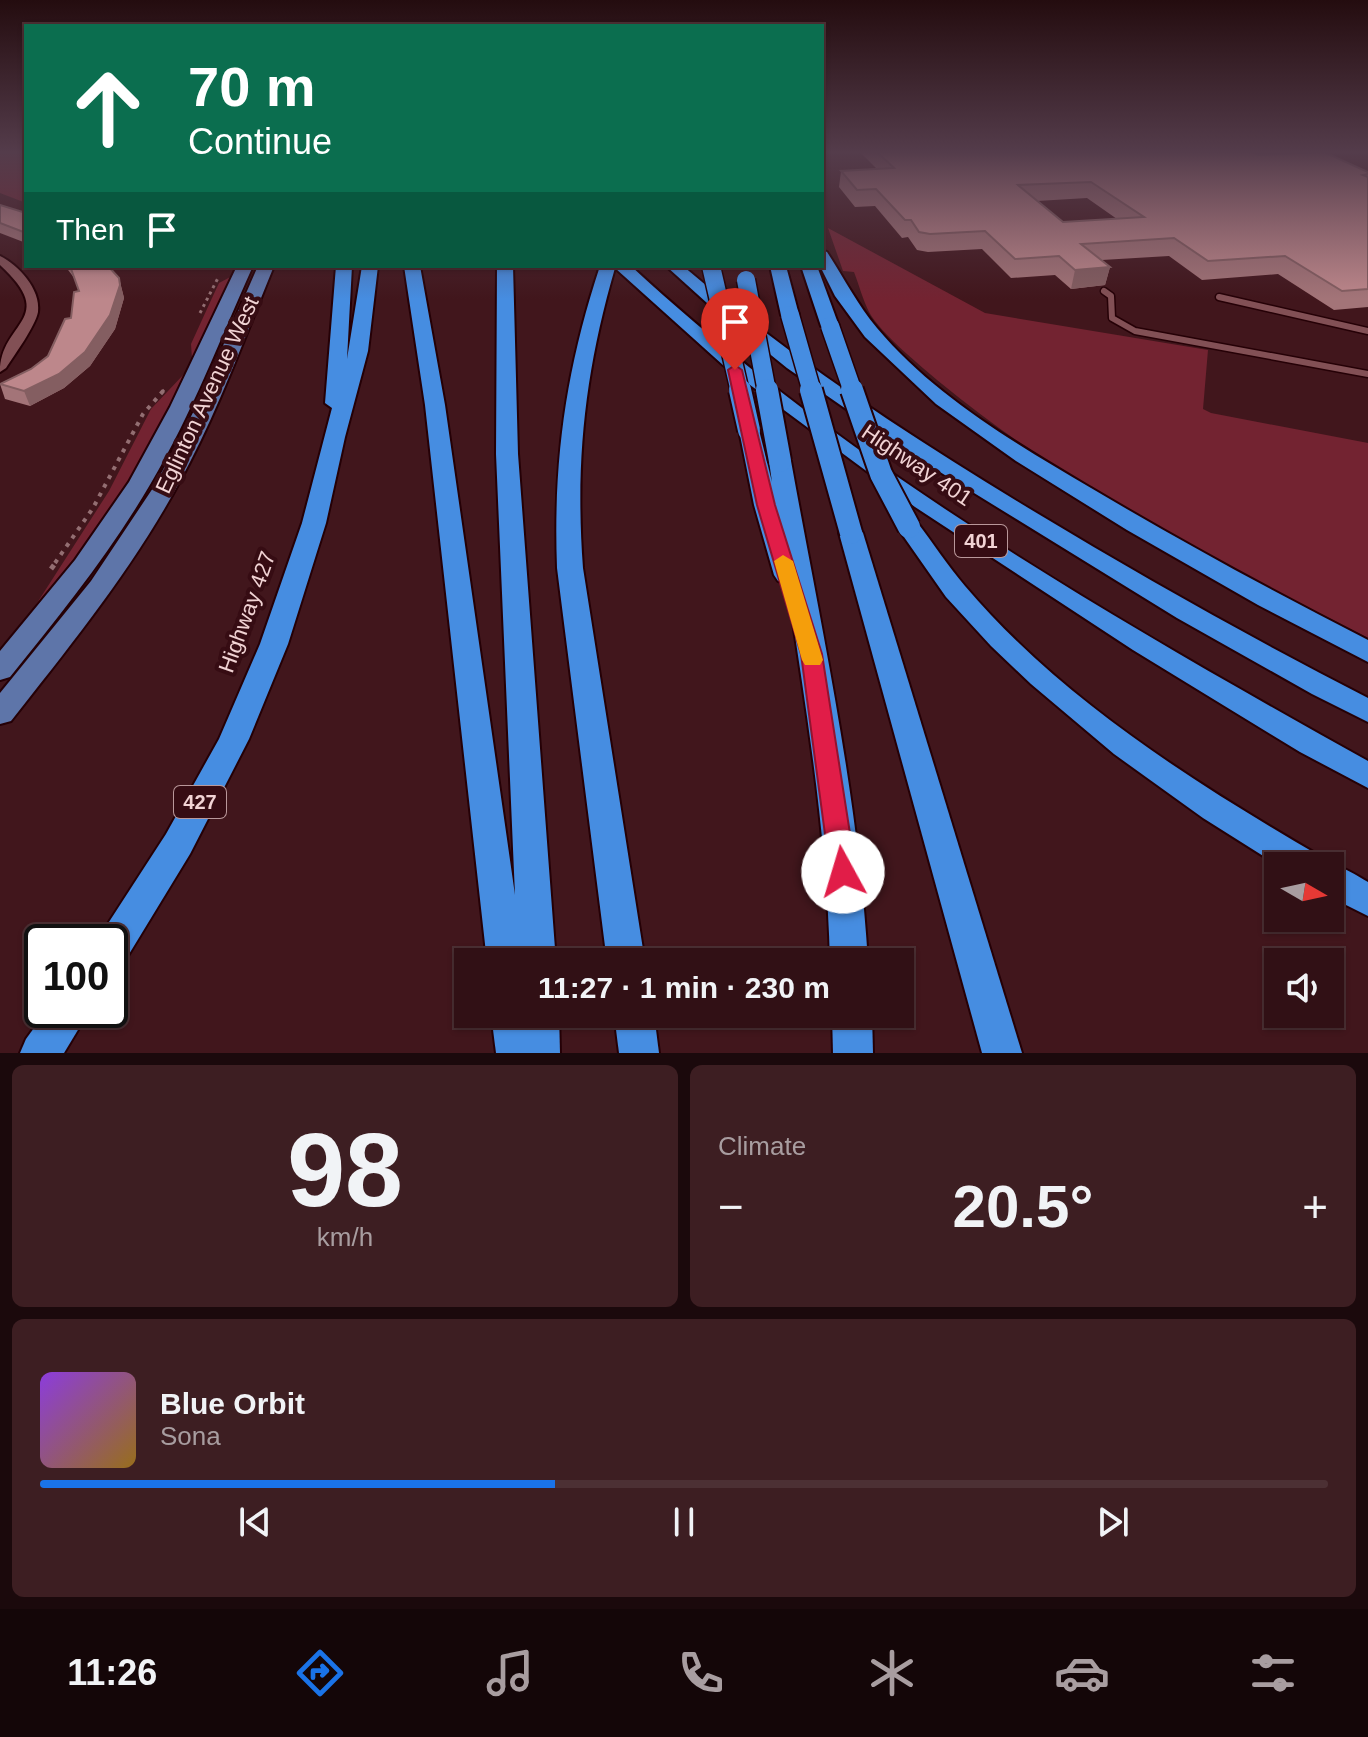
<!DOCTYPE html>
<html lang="en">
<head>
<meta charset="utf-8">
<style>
	:root { --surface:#311015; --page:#3d1e22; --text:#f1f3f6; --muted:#a89da0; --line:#4c3034; --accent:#1a73e8 }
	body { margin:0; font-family:Arial,sans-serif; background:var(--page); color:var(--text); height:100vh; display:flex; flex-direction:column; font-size:30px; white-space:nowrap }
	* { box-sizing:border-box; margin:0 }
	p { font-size:26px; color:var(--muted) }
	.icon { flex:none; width:44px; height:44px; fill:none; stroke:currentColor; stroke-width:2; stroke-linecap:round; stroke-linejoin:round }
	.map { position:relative; height:1053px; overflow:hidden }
	.details { display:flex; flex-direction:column; gap:12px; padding:12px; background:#1b090c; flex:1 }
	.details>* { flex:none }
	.hud { position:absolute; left:24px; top:24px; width:800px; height:244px; border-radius:0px; box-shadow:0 2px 6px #0004,0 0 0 2px var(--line); background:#0b6e4f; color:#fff; overflow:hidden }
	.needle { width:52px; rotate:99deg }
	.tools { position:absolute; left:1264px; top:852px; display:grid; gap:16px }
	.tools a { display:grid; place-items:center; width:80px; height:80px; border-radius:0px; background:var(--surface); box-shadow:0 2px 6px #0004,0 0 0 2px var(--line); font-size:40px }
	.speed { position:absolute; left:24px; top:924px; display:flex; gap:16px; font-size:40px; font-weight:700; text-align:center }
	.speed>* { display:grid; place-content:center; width:104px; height:104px; border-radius:50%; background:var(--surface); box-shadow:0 2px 6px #0004,0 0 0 2px var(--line); line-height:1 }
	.speed .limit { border:4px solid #111; border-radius:12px; background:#fff; color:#111 }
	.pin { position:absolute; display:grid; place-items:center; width:68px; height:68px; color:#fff; margin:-82px -34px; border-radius:50% 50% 50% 0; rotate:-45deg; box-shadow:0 0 8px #0007 }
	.pin .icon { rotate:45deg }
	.me { position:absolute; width:88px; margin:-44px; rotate:354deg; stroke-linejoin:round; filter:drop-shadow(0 0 6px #0008) }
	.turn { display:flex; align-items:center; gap:28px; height:168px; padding:0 32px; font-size:36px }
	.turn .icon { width:104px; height:104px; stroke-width:2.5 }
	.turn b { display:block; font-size:56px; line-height:68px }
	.then { display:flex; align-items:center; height:76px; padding:0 32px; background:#0003; gap:16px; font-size:30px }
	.big { font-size:60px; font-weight:700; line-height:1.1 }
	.details .card { flex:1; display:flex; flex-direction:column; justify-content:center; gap:12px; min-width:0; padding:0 28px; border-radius:12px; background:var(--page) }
	.details .dial { align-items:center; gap:0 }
	.dial b { font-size:104px; line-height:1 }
	.song { display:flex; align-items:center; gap:24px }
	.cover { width:96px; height:96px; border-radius:12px; background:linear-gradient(135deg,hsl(270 70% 55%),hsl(40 70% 35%)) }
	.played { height:8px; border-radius:4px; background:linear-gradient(90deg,var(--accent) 40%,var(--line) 40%) }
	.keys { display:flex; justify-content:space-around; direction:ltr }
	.heat { display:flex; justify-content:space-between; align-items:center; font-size:44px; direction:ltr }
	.details .tiles { flex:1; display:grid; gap:12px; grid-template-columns:1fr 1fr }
	.card:last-child { grid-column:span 2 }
	.trip { position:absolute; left:454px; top:948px; width:460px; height:80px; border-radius:0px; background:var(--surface); box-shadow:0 2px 6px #0004,0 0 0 2px var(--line); font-weight:700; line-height:80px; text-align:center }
	.tabs { display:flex; height:128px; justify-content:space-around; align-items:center; background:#140608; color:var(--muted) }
	.tabs .icon { width:56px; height:56px }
	.tabs .active { color:var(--accent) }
	.tabs b { font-size:36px; color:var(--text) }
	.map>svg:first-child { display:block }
	.green { fill:#732331 }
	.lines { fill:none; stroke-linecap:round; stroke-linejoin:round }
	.service-casing { stroke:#250006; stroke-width:9 }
	.minor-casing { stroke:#250006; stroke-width:4 }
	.primary-casing { stroke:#250006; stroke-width:4 }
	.motorway-casing { stroke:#250006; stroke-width:4 }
	.path-far2 { stroke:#936e72; stroke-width:3; stroke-dasharray:3 4; stroke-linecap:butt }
	.path-far1 { stroke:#936e72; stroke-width:4; stroke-dasharray:4 6; stroke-linecap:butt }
	.path { stroke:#936e72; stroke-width:5; stroke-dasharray:5 7; stroke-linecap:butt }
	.service { stroke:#825055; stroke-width:6 }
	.minor { fill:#825055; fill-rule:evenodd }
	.primary { fill:#5e75a9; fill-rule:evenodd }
	.motorway { fill:#468de1; fill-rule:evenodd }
	.motorway-bridge-far1-casing { stroke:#250006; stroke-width:21; stroke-linecap:butt }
	.motorway-bridge-casing { stroke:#250006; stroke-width:26; stroke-linecap:butt }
	.motorway-bridge-far1 { stroke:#468de1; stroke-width:18 }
	.motorway-bridge { stroke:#468de1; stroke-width:22 }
	.wall { fill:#a37478; fill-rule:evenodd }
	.shaded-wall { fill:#845e61 }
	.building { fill:#bd878b; stroke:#845e61; stroke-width:2; fill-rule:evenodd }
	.route { fill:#e11d48; stroke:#92132f; stroke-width:2 }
	.slow { fill:#f59e0b }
	.labels { text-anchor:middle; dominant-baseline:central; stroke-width:8; stroke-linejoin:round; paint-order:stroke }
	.shield { fill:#360c13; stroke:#b9979a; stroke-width:2 }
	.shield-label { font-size:20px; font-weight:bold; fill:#f1d3d4 }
	.street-label { font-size:22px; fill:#f1d3d4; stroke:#360c13 }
</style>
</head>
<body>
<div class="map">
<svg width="1368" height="1053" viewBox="0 0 1368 1053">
	<rect width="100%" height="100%" fill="#41161c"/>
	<g class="green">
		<path d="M 0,152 L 26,152 L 26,203 L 0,193 Z"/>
		<path d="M 828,228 L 985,313 L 1208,350 L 1203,409 L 1211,413 L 1368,443 L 1368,638 C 1220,562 1072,491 942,384 C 922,367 881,334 869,312 C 863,300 859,285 854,272 L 843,271 Z"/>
		<path d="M 234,275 L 147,454 L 105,521 L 12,642 L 109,491 L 151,409 L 185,373 L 192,359 L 191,344 L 212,298 L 219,283 Z"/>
	</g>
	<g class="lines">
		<g class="service-casing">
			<g id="service">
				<path d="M 1104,291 L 1111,296 L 1112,318 L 1135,331 L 1368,374"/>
				<path d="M 1219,297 L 1368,331"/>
			</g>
		</g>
		<g class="minor-casing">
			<path id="minor" d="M 0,256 C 18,265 41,289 38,312 C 35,327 15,354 6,368 L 0,372 C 0,321 60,320 0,265 Z"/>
		</g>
		<g class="primary-casing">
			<g id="primary">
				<path d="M 237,266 L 253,266 C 220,339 192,414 151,483 C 111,552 60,615 10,677 L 0,680 L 0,651 L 75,560 L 129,482 L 170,407 Z"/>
				<path d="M 258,266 L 274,266 C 244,339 217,414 179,483 C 133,568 71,645 11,721 L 0,724 L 0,693 L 91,581 L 155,485 L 197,405 Z"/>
			</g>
		</g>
		<g class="motorway-casing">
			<g id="motorway">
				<path d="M 822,250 L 827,252 C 844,278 857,304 877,328 C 934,396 1015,443 1091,488 C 1182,542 1274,592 1368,640 L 1368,662 L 1258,605 L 1127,530 L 1016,461 L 936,404 L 865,337 L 835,296 L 820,266 Z"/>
				<path d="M 336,266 L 352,266 L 347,359 L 362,266 L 378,266 L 368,351 L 345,437 L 326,523 L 288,644 L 249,739 L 190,854 L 123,964 L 110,969 L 110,942 L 96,942 L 166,834 L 219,739 L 260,644 L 302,523 L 332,408 L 325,403 Z"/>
				<path d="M 404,266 L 420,266 L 445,405 L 515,895 L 496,454 L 497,266 L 513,266 L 518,454 L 556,962 L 487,962 L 425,405 Z"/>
				<path d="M 600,266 L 631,266 C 846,465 1113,619 1368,761 L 1368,788 L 1300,752 L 1133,650 L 915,507 L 723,365 L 615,268 C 585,371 575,461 583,568 L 645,962 L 607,962 L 557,568 C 553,460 566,369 600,266 Z"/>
				<path d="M 666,266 L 683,266 C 793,360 912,438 1035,512 C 1144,578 1255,640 1368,698 L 1368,722 L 1312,694 L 1177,618 L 914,456 L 787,368 L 707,303 Z"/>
				<path d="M 770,266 L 786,266 L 799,315 L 796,319 L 784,319 L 781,315 Z"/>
				<path d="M 801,266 L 817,266 L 839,326 L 836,330 L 830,331 L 821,326 Z"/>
				<path d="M 749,424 L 759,430 L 772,482 L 769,461 L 772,456 L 780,454 L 791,461 C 821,627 858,793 868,962 L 830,962 C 827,834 806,709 787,583 L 778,581 L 774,575 L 754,505 L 739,430 Z"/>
				<path d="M 909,520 L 917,522 C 933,543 948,566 965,586 C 1061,699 1193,782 1320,856 L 1325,866 C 1340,863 1355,875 1368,882 L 1368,916 L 1330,897 L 1330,866 L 1279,866 L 1203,818 L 1114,754 L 1031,684 L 991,646 L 946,597 L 897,527 L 901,522 Z"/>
				<path d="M 851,526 L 860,528 L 863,533 L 1022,1053 L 982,1053 L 839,533 L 842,528 Z"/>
				<path d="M 47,1010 L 90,1010 L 64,1053 L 20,1053 L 26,1039 Z"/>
				<path d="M 491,1014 L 559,1014 L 560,1053 L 496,1053 Z"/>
				<path d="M 614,1014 L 654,1014 L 659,1053 L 619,1053 Z"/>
				<path d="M 832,1014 L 872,1014 L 873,1053 L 833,1053 Z"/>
			</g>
		</g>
		<g class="path-far2">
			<path d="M 200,313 L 218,278"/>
			<path d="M 162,392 L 166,388"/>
		</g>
		<path class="path-far1" d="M 55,563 L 93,508 L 143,414 L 164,390"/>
		<path class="path" d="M 51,569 L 57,561"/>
		<use href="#service" class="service"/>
		<use href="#minor" class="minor"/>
		<use href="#primary" class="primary"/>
		<use href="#motorway" class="motorway"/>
		<g class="motorway-bridge-far1-casing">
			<g id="motorway-bridge-far1">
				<path d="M 711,266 L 740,392"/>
				<path d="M 746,280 L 767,392"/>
				<path d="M 790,315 L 812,392"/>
				<path d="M 830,326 L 853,392"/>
			</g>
		</g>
		<g class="motorway-bridge-casing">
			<g id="motorway-bridge">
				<path d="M 740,390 L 749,430"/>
				<path d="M 767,390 L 780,461"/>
				<path d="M 811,390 L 851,533"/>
				<path d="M 852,390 L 881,474 L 909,527"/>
			</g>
		</g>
		<use href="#motorway-bridge-far1" class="motorway-bridge-far1"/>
		<use href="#motorway-bridge" class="motorway-bridge"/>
	</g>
	<g class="wall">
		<path d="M 860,152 L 1252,152 L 1259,155 L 1368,172 L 1368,307 L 1334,310 L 1278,274 L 1202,280 L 1169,256 L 1102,260 L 1110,267 L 1105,285 L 1071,289 L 1055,275 L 1011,278 L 982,249 L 928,252 L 917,250 L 908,237 L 902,238 L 875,206 L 855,207 L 839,187 L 841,171 L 877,169 ZM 1087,198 L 1117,219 L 1063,222 L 1037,201 Z"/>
		<path d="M 0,205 L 26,213 L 26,243 L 0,233 Z"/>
		<path d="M 65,266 L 108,266 L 119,278 L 124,298 L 115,329 L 90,366 L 64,388 L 30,406 L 5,399 L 0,384 L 31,369 L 48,356 L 71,318 L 79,291 L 75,279 Z"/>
	</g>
	<g class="shaded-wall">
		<path d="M 1110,267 L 1105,285 L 1071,289 L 1075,270 Z"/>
		<path d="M 119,278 L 124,298 L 115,329 L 90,366 L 64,388 L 30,406 L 24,391 Z"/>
	</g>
	<g class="building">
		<path d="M 877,152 L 1252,152 L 1259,155 L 1324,152 L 1368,172 L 1368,174 L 1363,175 L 1368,177 L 1368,289 L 1342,291 L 1285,256 L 1208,261 L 1174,238 L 1081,244 L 1110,267 L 1075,270 L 1059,256 L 1015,259 L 985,231 L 930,234 L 919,232 L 911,220 L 905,220 L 876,189 L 857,190 L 841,171 L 894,168 ZM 1091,182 L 1144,217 L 1063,222 L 1018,185 Z"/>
		<path d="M 0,205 L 26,213 L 26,233 L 0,223 Z"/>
		<path d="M 70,266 L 108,266 L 119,278 L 120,285 L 110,315 L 85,352 L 59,374 L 24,391 L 0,384 L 31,369 L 48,356 L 65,319 L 71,318 L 74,292 L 79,291 Z"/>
	</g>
	<linearGradient id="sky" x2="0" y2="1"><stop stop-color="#240c0f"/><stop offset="0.51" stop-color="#543c4b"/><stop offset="1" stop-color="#543c4b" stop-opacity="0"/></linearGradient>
	<rect width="1368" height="299" fill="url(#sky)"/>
	<path class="route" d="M 735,365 L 742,370 L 775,505 L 822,654 L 856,872 L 853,880 L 843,883 L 834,880 L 830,872 L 801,654 L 757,505 L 728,370 Z"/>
	<path class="slow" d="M 783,555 L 793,561 L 823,660 L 820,665 L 805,665 L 802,660 L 774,561 Z"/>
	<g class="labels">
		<g class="shield">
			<rect x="955" y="525" width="52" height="32" rx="6"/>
			<rect x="174" y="786" width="52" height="32" rx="6"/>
		</g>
		<g class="shield-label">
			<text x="981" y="541">401</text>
			<text x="200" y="802">427</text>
		</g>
		<g class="street-label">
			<text transform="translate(207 395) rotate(-65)">Eglinton Avenue West</text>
			<text transform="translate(917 465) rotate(34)">Highway 401</text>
			<text transform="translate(247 612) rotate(-70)">Highway 427</text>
		</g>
	</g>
</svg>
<div class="tools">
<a><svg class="needle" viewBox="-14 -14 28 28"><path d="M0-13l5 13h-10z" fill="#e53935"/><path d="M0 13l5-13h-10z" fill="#a89da0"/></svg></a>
<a><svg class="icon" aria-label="sound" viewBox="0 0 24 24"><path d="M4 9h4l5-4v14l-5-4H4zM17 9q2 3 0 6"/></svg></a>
</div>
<div class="speed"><div class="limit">100</div></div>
<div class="pin" style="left:735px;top:370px;background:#d93025"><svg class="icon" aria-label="arrive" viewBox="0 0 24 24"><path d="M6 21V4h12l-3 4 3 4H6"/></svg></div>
<svg class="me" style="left:843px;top:872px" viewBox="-20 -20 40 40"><circle r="19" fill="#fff"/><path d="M0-13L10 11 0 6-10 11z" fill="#e11d48"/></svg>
<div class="trip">11:27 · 1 min · 230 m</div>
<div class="hud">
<div class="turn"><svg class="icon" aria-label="ahead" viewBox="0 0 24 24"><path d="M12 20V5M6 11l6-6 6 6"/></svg><div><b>70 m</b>Continue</div></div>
<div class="then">Then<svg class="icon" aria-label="arrive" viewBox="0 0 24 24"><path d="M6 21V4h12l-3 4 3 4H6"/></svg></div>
</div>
</div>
<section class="details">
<div class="tiles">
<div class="card dial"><b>98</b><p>km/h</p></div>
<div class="card"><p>Climate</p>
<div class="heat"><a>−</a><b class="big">20.5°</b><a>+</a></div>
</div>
<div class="card">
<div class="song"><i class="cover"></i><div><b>Blue Orbit</b><p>Sona</p></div></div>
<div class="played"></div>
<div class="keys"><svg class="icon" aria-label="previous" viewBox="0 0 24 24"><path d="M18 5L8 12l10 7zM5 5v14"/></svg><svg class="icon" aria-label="pause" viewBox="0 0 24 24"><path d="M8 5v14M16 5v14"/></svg><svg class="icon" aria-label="next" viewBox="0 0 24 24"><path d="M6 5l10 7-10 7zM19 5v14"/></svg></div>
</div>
</div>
</section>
<nav class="tabs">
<b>11:26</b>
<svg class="icon active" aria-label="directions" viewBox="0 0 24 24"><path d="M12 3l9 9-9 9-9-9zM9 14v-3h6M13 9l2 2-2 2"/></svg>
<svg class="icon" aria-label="music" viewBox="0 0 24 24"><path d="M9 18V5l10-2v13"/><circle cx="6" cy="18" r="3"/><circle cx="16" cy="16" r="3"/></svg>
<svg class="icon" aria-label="phone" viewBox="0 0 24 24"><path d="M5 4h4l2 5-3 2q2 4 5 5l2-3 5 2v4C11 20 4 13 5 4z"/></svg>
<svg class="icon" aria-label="climate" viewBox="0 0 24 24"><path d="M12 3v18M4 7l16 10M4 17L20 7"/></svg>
<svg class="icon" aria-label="car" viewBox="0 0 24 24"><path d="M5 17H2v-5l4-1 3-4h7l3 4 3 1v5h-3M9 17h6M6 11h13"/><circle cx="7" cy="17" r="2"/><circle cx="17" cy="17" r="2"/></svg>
<svg class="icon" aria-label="filters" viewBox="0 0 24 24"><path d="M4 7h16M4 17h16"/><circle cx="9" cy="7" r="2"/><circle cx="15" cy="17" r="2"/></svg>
</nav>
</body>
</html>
